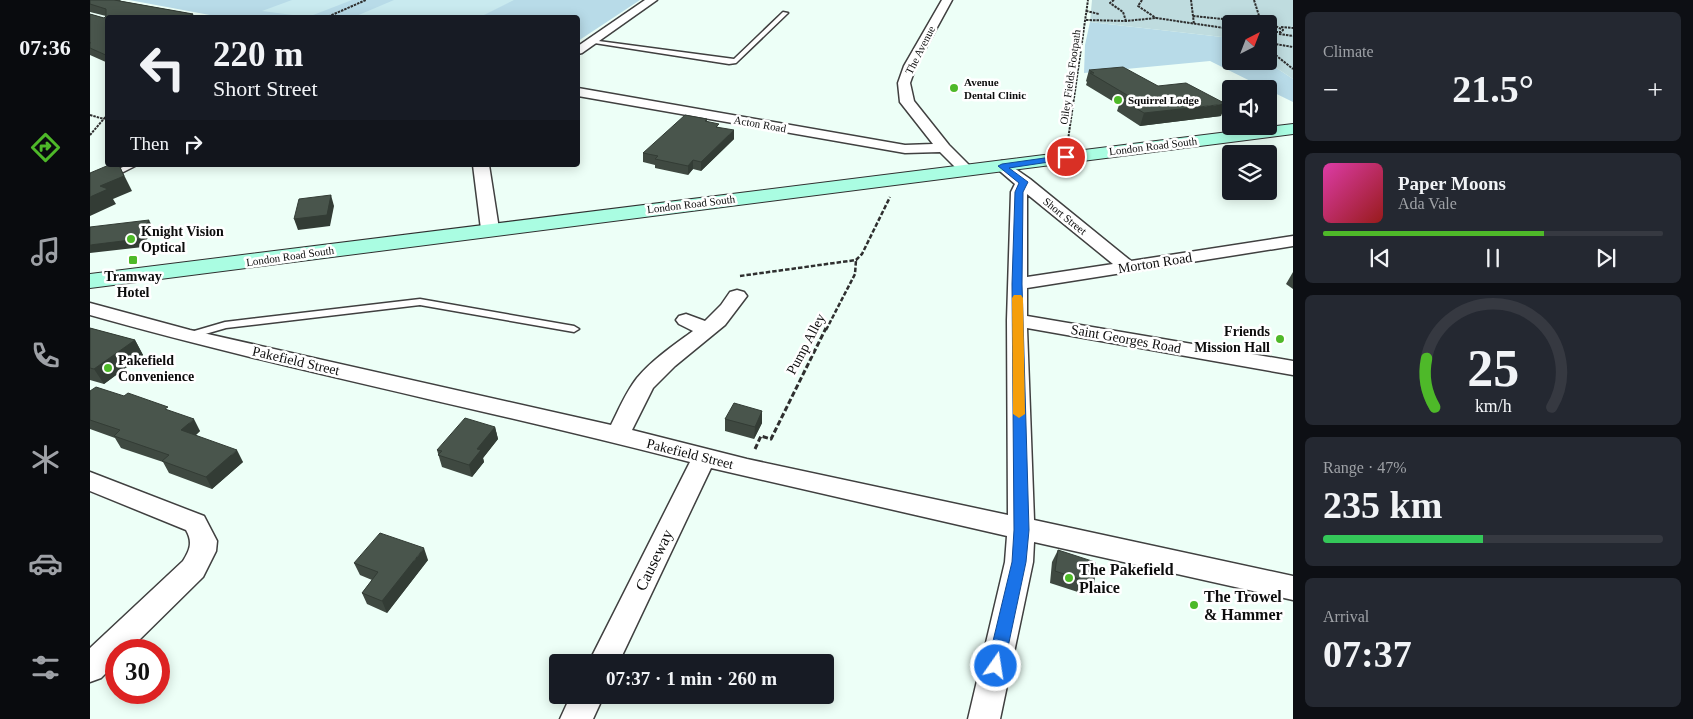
<!DOCTYPE html>
<html lang="en">
<head>
<meta charset="utf-8">
<style>
	:root { --surface:#171b24; --page:#242831; --text:#f1f3f6; --muted:#9ea1a6; --line:#363941; --accent:#4eb929 }
	body { margin:0; font-family:Georgia,serif; background:var(--page); color:var(--text); height:100vh; display:flex; flex-direction:column; font-size:19px; white-space:nowrap }
	* { box-sizing:border-box; margin:0 }
	p { font-size:16px; color:var(--muted) }
	.icon { flex:none; width:28px; height:28px; fill:none; stroke:currentColor; stroke-width:2; stroke-linecap:round; stroke-linejoin:round }
	.map { position:relative; flex:1; overflow:hidden }
	.panel { display:flex; flex-direction:column; gap:12px; padding:12px; background:#0d0f14; width:400px }
	.panel>* { flex:none }
	.banner { position:absolute; left:15px; top:15px; width:475px; height:152px; border-radius:5px; box-shadow:0 2px 12px #0003; background:#171b24; color:var(--text); overflow:hidden }
	.needle { width:32px; rotate:42deg }
	.fabs { position:absolute; left:1132px; top:15px; display:grid; gap:10px }
	.fabs a { display:grid; place-items:center; width:55px; height:55px; border-radius:5px; background:var(--surface); box-shadow:0 2px 12px #0003; font-size:25px }
	.speed { position:absolute; left:15px; top:639px; display:flex; gap:10px; font-size:25px; font-weight:700; text-align:center }
	.speed>* { display:grid; place-content:center; width:65px; height:65px; border-radius:50%; background:var(--surface); box-shadow:0 2px 12px #0003; line-height:1 }
	.speed .limit { border:8px solid #d22; background:#fff; color:#111 }
	.pin { position:absolute; display:grid; place-items:center; width:42px; height:42px; color:#fff; margin:-21px; border:2px solid #fff; border-radius:50%; box-shadow:0 1px 5px #0007 }
	.me { position:absolute; width:55px; margin:-28px; rotate:13deg; stroke-linejoin:round; filter:drop-shadow(0 0 4px #0008) }
	.turn { display:flex; align-items:center; gap:18px; height:105px; padding:0 25px; font-size:22px }
	.turn .icon { width:65px; height:65px; stroke-width:2.5 }
	.turn b { display:block; font-size:35px; line-height:42px }
	.then { display:flex; align-items:center; height:48px; padding:0 25px; background:#0003; gap:10px; font-size:19px }
	.big { font-size:38px; font-weight:700; line-height:1.1 }
	.panel .card { flex:1; display:flex; flex-direction:column; justify-content:center; gap:8px; min-width:0; padding:0 18px; border-radius:8px; background:var(--page) }
	.panel .dial { align-items:center; gap:0 }
	.dial svg { height:130px; overflow:visible; fill:none; stroke:var(--line); stroke-width:7; stroke-linecap:round; text-anchor:middle }
	.dial text { fill:var(--text); stroke:none }
	.song { display:flex; align-items:center; gap:15px }
	.cover { width:60px; height:60px; border-radius:8px; background:linear-gradient(135deg,hsl(320 70% 55%),hsl(0 70% 35%)) }
	.played { height:5px; border-radius:2px; background:linear-gradient(90deg,var(--accent) 65%,var(--line) 65%) }
	.keys { display:flex; justify-content:space-around; direction:ltr }
	.heat { display:flex; justify-content:space-between; align-items:center; font-size:28px; direction:ltr }
	.charge { height:8px; border-radius:4px; background:linear-gradient(90deg,#34c759 47%,var(--line) 0) }
	.trip { position:absolute; left:459px; top:654px; width:285px; height:50px; border-radius:5px; background:var(--surface); box-shadow:0 2px 12px #0003; font-weight:700; line-height:50px; text-align:center }
	main { display:flex; flex:1; min-height:0 }
	.menu { display:flex; flex-direction:column; width:90px; justify-content:space-around; align-items:center; background:#090b0e; color:var(--muted) }
	.menu .icon { width:35px; height:35px }
	.menu .active { color:var(--accent) }
	.menu b { font-size:22px; color:var(--text) }
	.map>svg:first-child { display:block }
	.green { fill:#b8dbe8 }
	.cemetery { fill:#bfdcdf }
	.pitch { fill:#c9eaef }
	.lines { fill:none; stroke-linecap:round; stroke-linejoin:round }
	.service-casing { stroke:#404040; stroke-width:3 }
	.minor-casing { stroke:#404040; stroke-width:3 }
	.secondary-casing { stroke:#2f2f2f; stroke-width:2 }
	.path-far2 { stroke:#2f2f2f; stroke-width:2; stroke-dasharray:2.5 1; stroke-linecap:butt }
	.path-far1 { stroke:#2f2f2f; stroke-width:2.5; stroke-dasharray:4.5 2; stroke-linecap:butt }
	.path { stroke:#2f2f2f; stroke-width:3; stroke-dasharray:5.5 2.5; stroke-linecap:butt }
	.service { fill:#fff; fill-rule:evenodd }
	.minor { fill:#fff; fill-rule:evenodd }
	.secondary { fill:#aafde2; fill-rule:evenodd }
	.wall { fill:#3f4941 }
	.shaded-wall { fill:#333c35 }
	.building { fill:#49554c; stroke:#333c35 }
	.route { fill:#1a73e8; stroke:#114b97 }
	.slow { fill:#f59e0b }
	.poi-dot { fill:#4eb929; stroke:#fff; stroke-width:2 }
	.labels { text-anchor:middle; dominant-baseline:central; stroke-width:5; stroke-linejoin:round; paint-order:stroke }
	.far-street-label { font-size:11px; fill:#0d0d0d; stroke:#fff }
	.far-poi-label { font-size:11px; font-weight:bold; fill:#0d0d0d; stroke:#fff; text-anchor:start }
	.poi-label { font-size:14px; font-weight:bold; fill:#0d0d0d; stroke:#fff; text-anchor:start }
	.street-label { font-size:14px; fill:#0d0d0d; stroke:#fff }
	.near-street-label { font-size:16px; fill:#0d0d0d; stroke:#fff }
	.near-poi-label { font-size:16px; font-weight:bold; fill:#0d0d0d; stroke:#fff; text-anchor:start }
</style>
</head>
<body>
<main>
<nav class="menu">
<b>07:36</b>
<svg class="icon active" aria-label="directions" viewBox="0 0 24 24"><path d="M12 3l9 9-9 9-9-9zM9 14v-3h6M13 9l2 2-2 2"/></svg>
<svg class="icon" aria-label="music" viewBox="0 0 24 24"><path d="M9 18V5l10-2v13"/><circle cx="6" cy="18" r="3"/><circle cx="16" cy="16" r="3"/></svg>
<svg class="icon" aria-label="phone" viewBox="0 0 24 24"><path d="M5 4h4l2 5-3 2q2 4 5 5l2-3 5 2v4C11 20 4 13 5 4z"/></svg>
<svg class="icon" aria-label="climate" viewBox="0 0 24 24"><path d="M12 3v18M4 7l16 10M4 17L20 7"/></svg>
<svg class="icon" aria-label="car" viewBox="0 0 24 24"><path d="M5 17H2v-5l4-1 3-4h7l3 4 3 1v5h-3M9 17h6M6 11h13"/><circle cx="7" cy="17" r="2"/><circle cx="17" cy="17" r="2"/></svg>
<svg class="icon" aria-label="filters" viewBox="0 0 24 24"><path d="M4 7h16M4 17h16"/><circle cx="9" cy="7" r="2"/><circle cx="15" cy="17" r="2"/></svg>
</nav>
<div class="map">
<svg width="1203" height="719" viewBox="0 0 1203 719">
	<rect width="100%" height="100%" fill="#edfff7"/>
	<g class="green">
		<path d="M 39,0 L 550,0 L 488,41 L 488,18 L 136,18 Z"/>
		<path d="M 1000,22 L 1141,38 L 1141,61 L 1176,61 L 1203,79 L 1203,102 L 1120,61 L 994,73 L 995,45 Z"/>
	</g>
	<path class="cemetery" d="M 1002,0 L 1203,0 L 1203,79 L 1176,61 L 1179,61 L 1179,24 L 1141,24 L 1141,38 L 1000,22 Z"/>
	<g class="pitch">
		<path d="M 202,0 L 262,0 L 218,17 L 172,11 Z"/>
		<path d="M 304,0 L 424,0 L 390,17 L 264,17 Z"/>
	</g>
	<g class="lines">
		<g class="service-casing">
			<g id="service">
				<path d="M 693,12 L 698,13 L 646,63 L 639,64 L 498,42 L 501,40 L 644,59 Z"/>
				<path d="M 37,165 L 47,165 L 0,189 L 0,183 Z"/>
				<path d="M 330,299 L 484,326 L 489,329 L 484,332 L 330,305 L 136,328 L 98,339 L 93,336 L 94,334 L 135,322 Z"/>
			</g>
		</g>
		<g class="minor-casing">
			<g id="minor">
				<path d="M 555,0 L 567,0 L 492,53 L 488,54 L 488,46 Z"/>
				<path d="M 852,0 L 862,0 L 826,66 L 820,83 L 824,101 L 859,145 L 885,171 L 882,174 L 872,174 L 850,152 L 815,153 L 488,96 L 488,88 L 815,145 L 843,144 L 810,102 L 808,83 L 814,66 Z"/>
				<path d="M 912,161 L 917,163 L 940,179 L 1041,261 L 1203,236 L 1203,246 L 937,288 L 937,316 L 1203,361 L 1203,375 L 937,328 L 944,520 L 1203,576 L 1203,600 L 944,542 L 943,562 L 910,719 L 878,719 L 915,562 L 917,536 L 621,468 L 529,662 L 499,662 L 600,462 C 401,410 198,371 0,315 L 0,303 L 100,330 L 521,425 C 529,409 536,392 547,378 C 563,359 584,345 603,331 L 589,324 L 586,320 L 589,316 L 596,314 L 615,321 L 631,305 L 640,292 L 647,290 L 654,292 L 657,296 L 635,325 L 585,366 L 563,388 L 542,430 L 657,459 L 918,515 L 917,320 L 921,192 L 925,184 L 904,166 L 907,163 ZM 937,194 L 1023,264 L 937,277 Z"/>
				<path d="M 383,165 L 399,165 L 409,229 L 406,233 L 400,234 L 394,233 L 391,229 Z"/>
				<path d="M 0,472 L 114,516 L 127,541 L 126,551 L 113,577 L 39,650 L 26,650 L 26,663 L 11,678 L 0,682 L 0,648 L 93,561 C 100,550 103,542 96,530 L 0,491 Z"/>
				<path d="M 481,695 L 514,695 L 503,719 L 470,719 Z"/>
			</g>
		</g>
		<g class="secondary-casing">
			<path id="secondary" d="M 1203,124 L 1203,134 L 0,288 L 0,274 Z"/>
		</g>
		<g class="path-far2">
			<path d="M 1024,0 L 1020,3 L 1033,12 L 1036,21"/>
			<path d="M 1052,0 L 1048,6 L 1066,18"/>
			<path d="M 1101,0 L 1104,24"/>
			<path d="M 1164,0 L 1171,22"/>
			<path d="M 996,11 L 1009,14"/>
			<path d="M 1103,16 L 1162,22"/>
			<path d="M 235,18 L 276,0"/>
			<path d="M 996,20 L 1036,21 L 1066,18 L 1141,29"/>
			<path d="M 1162,22 L 1182,24 L 1193,30 L 1191,32 L 1179,32"/>
			<path d="M 1191,27 L 1203,28"/>
			<path d="M 1189,34 L 1203,36"/>
			<path d="M 1179,43 L 1183,53 L 1203,69"/>
			<path d="M 1179,43 L 1203,47"/>
			<path d="M 0,115 L 14,119"/>
			<path d="M 0,135 L 18,114"/>
			<path d="M 978,140 L 998,0"/>
		</g>
		<g class="path-far1">
			<path d="M 650,276 L 766,260 L 772,254 L 800,197"/>
			<path d="M 736,330 L 765,274 L 766,260"/>
		</g>
		<path class="path" d="M 665,449 L 671,436 L 681,439 L 736,328"/>
		<use href="#service" class="service"/>
		<use href="#minor" class="minor"/>
		<use href="#secondary" class="secondary"/>
	</g>
	<g class="wall">
		<path d="M 0,0 L 30,0 L 31,1 L 103,14 L 104,18 L 18,18 L 18,63 L 0,55 L 0,14 L 14,18 L 16,16 L 0,12 Z"/>
		<path d="M 999,70 L 1068,86 L 1131,116 L 1050,126 L 1027,111 L 1029,105 L 996,85 L 997,82 L 996,81 Z"/>
		<path d="M 617,119 L 617,121 L 628,127 L 644,139 L 611,171 L 603,169 L 598,175 L 565,168 L 565,165 L 553,162 L 553,153 Z"/>
		<path d="M 1203,272 L 1203,289 L 1196,284 Z"/>
		<path d="M 0,328 L 45,340 L 53,355 L 14,384 L 0,380 Z"/>
		<path d="M 0,391 L 80,411 L 110,431 L 106,435 L 153,462 L 122,489 L 79,473 L 73,462 L 31,448 L 25,438 L 0,429 Z"/>
		<path d="M 672,411 L 672,423 L 664,439 L 635,431 L 635,419 Z"/>
		<path d="M 405,427 L 408,439 L 393,458 L 394,462 L 382,477 L 352,467 L 347,450 Z"/>
		<path d="M 968,550 L 1004,584 L 997,595 L 960,583 L 962,562 Z"/>
		<path d="M 338,560 L 297,613 L 277,604 L 272,593 L 282,580 L 270,575 L 264,563 Z"/>
	</g>
	<g class="shaded-wall">
		<path d="M 103,14 L 104,18 L 94,18 Z"/>
		<path d="M 1136,104 L 1131,116 L 1050,126 L 1054,113 Z"/>
		<path d="M 644,130 L 644,139 L 611,171 L 611,162 Z"/>
		<path d="M 603,160 L 603,169 L 598,175 L 598,166 Z"/>
		<path d="M 29,165 L 42,191 L 23,199 L 26,204 L 0,216 L 0,197 Z"/>
		<path d="M 241,195 L 244,206 L 240,226 L 208,230 L 204,219 Z"/>
		<path d="M 59,220 L 63,228 L 53,247 L 0,253 L 0,245 Z"/>
		<path d="M 45,340 L 53,355 L 14,384 L 4,369 Z"/>
		<path d="M 672,411 L 672,423 L 664,439 L 665,427 Z"/>
		<path d="M 104,419 L 110,431 L 98,442 L 91,430 Z"/>
		<path d="M 405,427 L 408,439 L 393,458 L 394,462 L 382,477 L 379,465 L 387,449 Z"/>
		<path d="M 147,450 L 153,462 L 122,489 L 116,477 Z"/>
		<path d="M 334,548 L 338,560 L 297,613 L 292,601 Z"/>
	</g>
	<g class="building">
		<path d="M 0,0 L 24,0 L 103,14 L 94,18 L 18,18 L 18,56 L 0,48 L 0,43 L 1,43 L 0,42 L 0,14 L 14,18 L 16,16 L 16,9 L 0,4 Z"/>
		<path d="M 1033,67 L 1068,86 L 1096,83 L 1136,104 L 1054,113 L 1031,99 L 1042,98 L 1000,73 L 1004,73 L 999,70 Z"/>
		<path d="M 595,115 L 617,119 L 615,121 L 629,124 L 626,127 L 644,130 L 611,162 L 603,160 L 598,166 L 565,159 L 568,156 L 553,153 Z"/>
		<path d="M 19,165 L 29,165 L 34,176 L 10,186 L 18,189 L 0,197 L 0,173 Z"/>
		<path d="M 241,195 L 237,215 L 204,219 L 209,199 Z"/>
		<path d="M 59,220 L 49,239 L 0,245 L 0,227 Z"/>
		<path d="M 0,328 L 45,340 L 4,369 L 0,368 Z"/>
		<path d="M 6,387 L 34,396 L 38,393 L 78,407 L 75,409 L 104,419 L 91,430 L 147,450 L 116,477 L 72,461 L 79,455 L 24,436 L 30,430 L 0,420 L 0,391 Z"/>
		<path d="M 644,403 L 672,411 L 665,427 L 635,419 Z"/>
		<path d="M 375,418 L 405,427 L 387,449 L 391,450 L 379,465 L 348,455 L 352,451 L 347,450 Z"/>
		<path d="M 290,533 L 334,548 L 292,601 L 272,593 L 288,572 L 264,563 Z"/>
		<path d="M 968,550 L 1005,562 L 1004,584 L 965,571 Z"/>
	</g>
	<path class="route" d="M 976,155 L 980,157 L 979,159 L 919,168 L 938,182 L 933,192 L 932,284 L 939,530 L 936,562 L 914,666 L 912,672 L 906,674 L 900,672 L 897,666 L 922,562 L 924,530 L 922,284 L 925,192 L 929,183 L 908,166 L 912,164 Z"/>
	<path class="slow" d="M 924,295 L 931,295 L 933,298 L 935,414 L 929,418 L 923,414 L 922,298 Z"/>
	<g class="poi-dot">
		<circle cx="864" cy="88" r="5"/>
		<circle cx="1028" cy="100" r="5"/>
		<circle cx="41" cy="239" r="5"/>
		<rect x="38" y="255" width="10" height="10" rx="2.5"/>
		<circle cx="1190" cy="339" r="5"/>
		<circle cx="18" cy="368" r="5"/>
		<circle cx="979" cy="578" r="5"/>
		<circle cx="1104" cy="605" r="5"/>
	</g>
	<g class="labels">
		<g class="far-street-label">
			<text transform="translate(830 50) rotate(-63)">The Avenue</text>
			<text transform="translate(980 77) rotate(-82)">Oiley Fields Footpath</text>
			<text transform="translate(670 124) rotate(10)">Acton Road</text>
			<text transform="translate(1063 146) rotate(-7)">London Road South</text>
			<text transform="translate(601 204) rotate(-7)">London Road South</text>
			<text transform="translate(975 216) rotate(39)">Short Street</text>
			<text transform="translate(200 256) rotate(-8)">London Road South</text>
		</g>
		<g class="far-poi-label">
			<text x="874" y="82">Avenue<tspan x="874" dy="13">Dental Clinic</tspan></text>
			<text x="1038" y="100">Squirrel Lodge</text>
		</g>
		<g class="poi-label">
			<text x="51" y="231">Knight Vision<tspan x="51" dy="16">Optical</tspan></text>
			<text x="43" y="276" text-anchor="middle">Tramway<tspan x="43" dy="16">Hotel</tspan></text>
			<text x="1180" y="331" text-anchor="end">Friends<tspan x="1180" dy="16">Mission Hall</tspan></text>
			<text x="28" y="360">Pakefield<tspan x="28" dy="16">Convenience</tspan></text>
		</g>
		<g class="street-label">
			<text transform="translate(1065 263) rotate(-9)">Morton Road</text>
			<text transform="translate(1036 339) rotate(10)">Saint Georges Road</text>
			<text transform="translate(716 344) rotate(-62)">Pump Alley</text>
			<text transform="translate(206 361) rotate(13)">Pakefield Street</text>
			<text transform="translate(600 454) rotate(14)">Pakefield Street</text>
		</g>
		<g class="near-street-label">
			<text transform="translate(564 560) rotate(-64)">Causeway</text>
		</g>
		<g class="near-poi-label">
			<text x="989" y="569">The Pakefield<tspan x="989" dy="18">Plaice</tspan></text>
			<text x="1114" y="596">The Trowel<tspan x="1114" dy="18">&amp; Hammer</tspan></text>
		</g>
	</g>
</svg>
<div class="fabs">
<a><svg class="needle" viewBox="-14 -14 28 28"><path d="M0-13l5 13h-10z" fill="#e53935"/><path d="M0 13l5-13h-10z" fill="#9ea1a6"/></svg></a>
<a><svg class="icon" aria-label="sound" viewBox="0 0 24 24"><path d="M4 9h4l5-4v14l-5-4H4zM17 9q2 3 0 6"/></svg></a>
<a><svg class="icon" aria-label="layers" viewBox="0 0 24 24"><path d="M12 4l9 5-9 5-9-5zM3 14l9 5 9-5"/></svg></a>
</div>
<div class="speed"><div class="limit">30</div></div>
<div class="pin" style="left:976px;top:157px;background:#d93025"><svg class="icon" aria-label="arrive" viewBox="0 0 24 24"><path d="M6 21V4h12l-3 4 3 4H6"/></svg></div>
<svg class="me" style="left:906px;top:666px" viewBox="-20 -20 40 40"><circle r="17" fill="#1a73e8" stroke="#fff" stroke-width="3"/><path d="M0-11L8 9 0 5-8 9z" fill="#fff"/></svg>
<div class="trip">07:37 · 1 min · 260 m</div>
<div class="banner">
<div class="turn"><svg class="icon" aria-label="left" viewBox="0 0 24 24"><path d="M17 20v-9H6M10 6l-5 5 5 5"/></svg><div><b>220 m</b>Short Street</div></div>
<div class="then">Then<svg class="icon" aria-label="right" viewBox="0 0 24 24"><path d="M7 20v-9h11M14 6l5 5-5 5"/></svg></div>
</div>
</div>
<section class="panel">
<div class="card"><p>Climate</p>
<div class="heat"><a>−</a><b class="big">21.5°</b><a>+</a></div>
</div>
<div class="card">
<div class="song"><i class="cover"></i><div><b>Paper Moons</b><p>Ada Vale</p></div></div>
<div class="played"></div>
<div class="keys"><svg class="icon" aria-label="previous" viewBox="0 0 24 24"><path d="M18 5L8 12l10 7zM5 5v14"/></svg><svg class="icon" aria-label="pause" viewBox="0 0 24 24"><path d="M8 5v14M16 5v14"/></svg><svg class="icon" aria-label="next" viewBox="0 0 24 24"><path d="M6 5l10 7-10 7zM19 5v14"/></svg></div>
</div>
<div class="card dial"><svg viewBox="0 0 100 80">
<path d="M14 69A42 42 0 1 1 86 69"/>
<path d="M14 69A42 42 0 0 1 9 39" stroke="#4eb929"/>
<text x="50" y="56" font-size="32" font-weight="700">25</text>
<text x="50" y="72" font-size="11">km/h</text>
</svg></div>
<div class="card"><p>Range · 47%</p><b class="big">235 km</b><div class="charge"></div></div>
<div class="card"><p>Arrival</p><b class="big">07:37</b></div>
</section>
</main>
</body>
</html>
